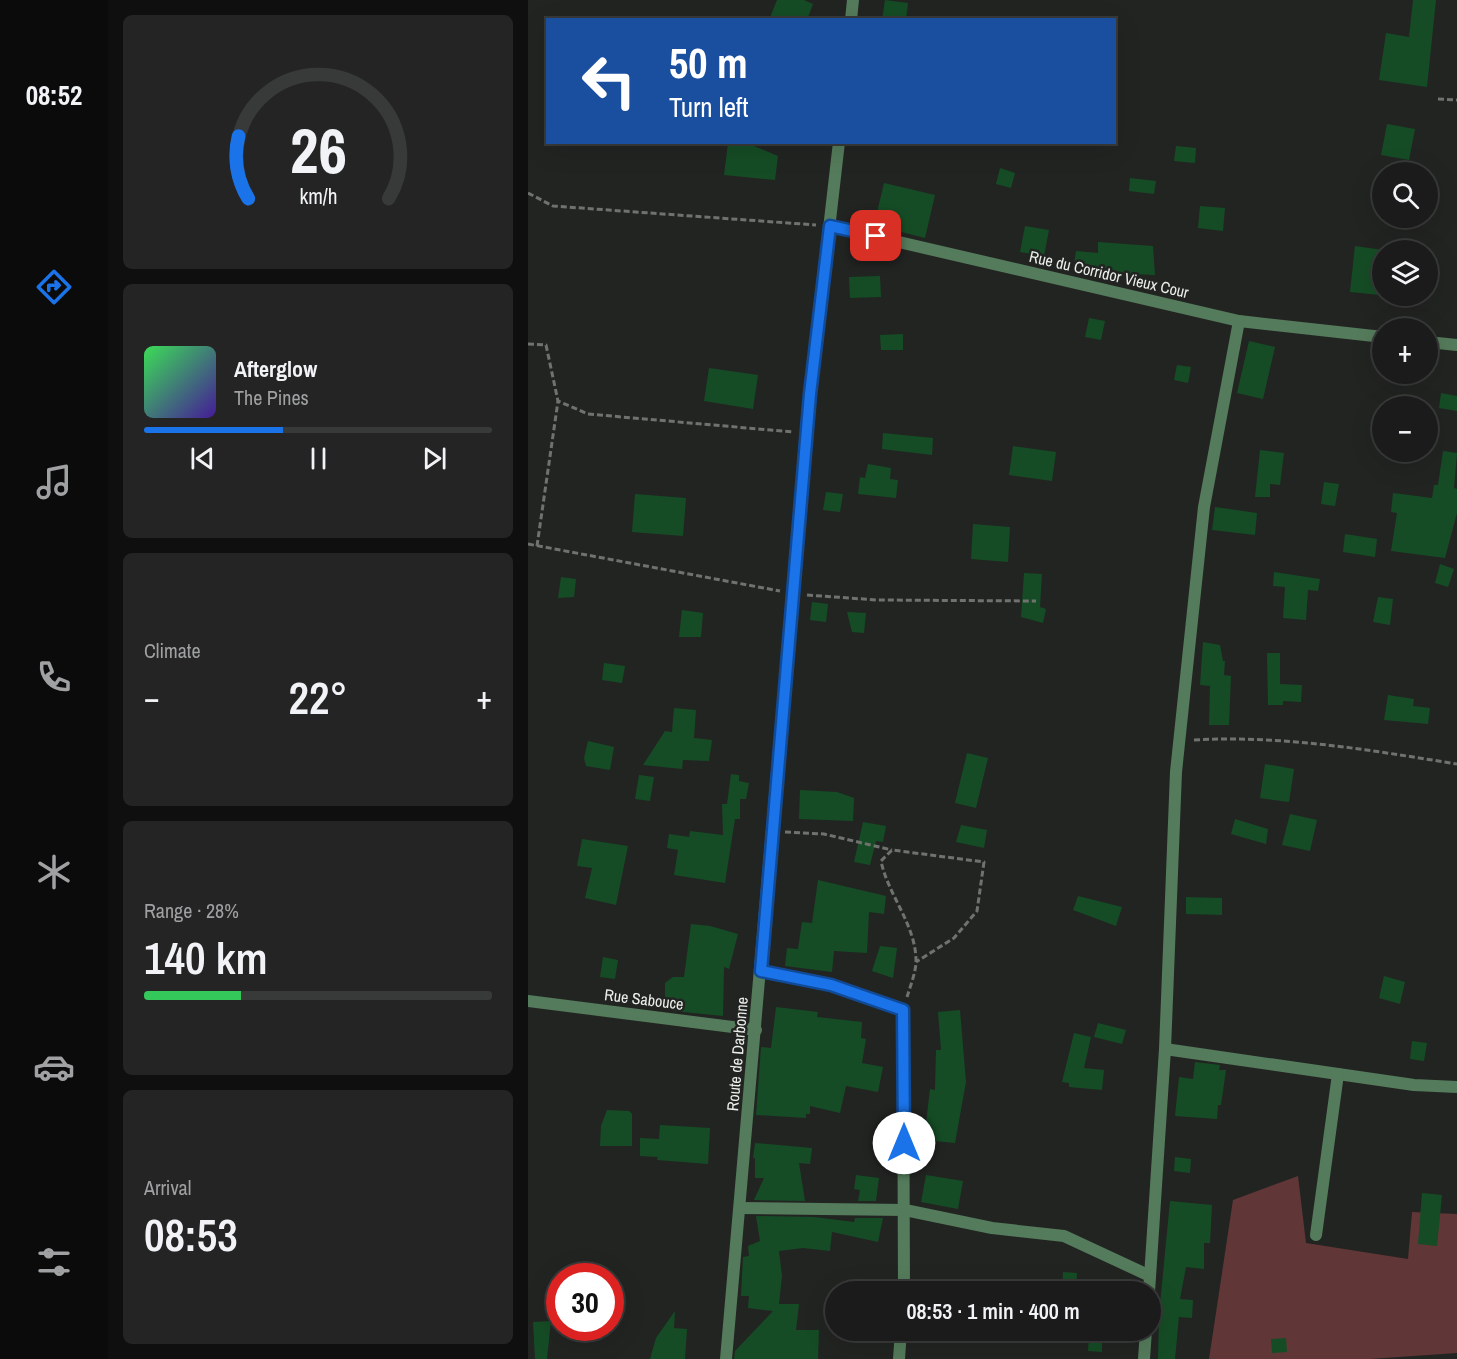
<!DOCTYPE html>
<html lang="en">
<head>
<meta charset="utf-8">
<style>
	:root { --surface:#1a1b1a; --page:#232423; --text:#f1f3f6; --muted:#9fa1a2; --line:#383939; --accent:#1a73e8 }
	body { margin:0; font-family:"Archivo Narrow",sans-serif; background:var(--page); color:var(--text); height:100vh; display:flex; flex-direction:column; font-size:22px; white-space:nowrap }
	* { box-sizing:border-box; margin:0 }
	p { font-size:20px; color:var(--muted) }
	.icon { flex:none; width:33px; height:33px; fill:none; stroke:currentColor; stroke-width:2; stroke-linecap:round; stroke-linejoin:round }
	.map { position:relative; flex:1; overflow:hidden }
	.side { display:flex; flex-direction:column; gap:15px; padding:15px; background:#0e0f0e; width:420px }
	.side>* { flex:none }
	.hud { position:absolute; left:18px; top:18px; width:570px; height:126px; border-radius:0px; box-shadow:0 6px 24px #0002,0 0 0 2px var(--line); background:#1a4fa0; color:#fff; overflow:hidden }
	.fabs { position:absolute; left:844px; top:162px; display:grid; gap:12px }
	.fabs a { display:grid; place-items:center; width:66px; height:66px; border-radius:50%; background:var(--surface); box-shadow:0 6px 24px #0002,0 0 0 2px var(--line); font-size:30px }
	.speed { position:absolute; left:18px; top:1263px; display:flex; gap:12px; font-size:30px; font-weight:700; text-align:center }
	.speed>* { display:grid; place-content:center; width:78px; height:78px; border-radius:50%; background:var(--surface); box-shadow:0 6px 24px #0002,0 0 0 2px var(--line); line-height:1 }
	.speed .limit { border:9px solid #d22; background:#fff; color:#111 }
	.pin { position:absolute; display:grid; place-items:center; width:51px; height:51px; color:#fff; margin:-26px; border-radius:12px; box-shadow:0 3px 9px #0006 }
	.me { position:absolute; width:66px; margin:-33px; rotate:0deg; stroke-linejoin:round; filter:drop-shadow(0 0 4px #0008) }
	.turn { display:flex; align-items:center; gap:21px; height:126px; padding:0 24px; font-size:27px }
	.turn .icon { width:78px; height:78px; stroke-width:2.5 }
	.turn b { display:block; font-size:42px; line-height:51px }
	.big { font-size:45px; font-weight:600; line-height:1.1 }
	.side .widget { flex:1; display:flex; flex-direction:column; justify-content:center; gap:9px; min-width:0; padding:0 21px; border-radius:9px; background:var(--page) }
	.side .dial { align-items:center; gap:0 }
	.dial svg { height:156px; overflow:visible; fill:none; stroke:var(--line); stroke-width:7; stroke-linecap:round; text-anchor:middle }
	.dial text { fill:var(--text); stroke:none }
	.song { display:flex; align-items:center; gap:18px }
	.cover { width:72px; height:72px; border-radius:9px; background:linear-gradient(135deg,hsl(130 70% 55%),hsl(260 70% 35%)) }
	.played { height:6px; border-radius:3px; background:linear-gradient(90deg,var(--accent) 40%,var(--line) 40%) }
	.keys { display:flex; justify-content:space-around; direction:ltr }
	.heat { display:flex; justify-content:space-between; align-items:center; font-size:33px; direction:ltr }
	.charge { height:9px; border-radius:4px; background:linear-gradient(90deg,#34c759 28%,var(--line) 0) }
	.trip { position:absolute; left:297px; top:1281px; width:336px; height:60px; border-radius:30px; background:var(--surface); box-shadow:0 6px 24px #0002,0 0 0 2px var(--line); font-weight:600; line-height:60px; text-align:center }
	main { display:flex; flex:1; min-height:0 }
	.dock { display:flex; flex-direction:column; width:108px; justify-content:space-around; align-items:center; background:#0a0b0a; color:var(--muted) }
	.dock .icon { width:42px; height:42px }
	.dock .selected { color:var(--accent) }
	.dock b { font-size:27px; color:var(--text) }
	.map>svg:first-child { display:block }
	.green { fill:#613637 }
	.building { fill:#154c25 }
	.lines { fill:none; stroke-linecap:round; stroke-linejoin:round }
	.path { stroke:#707270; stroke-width:3; stroke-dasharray:6 3; stroke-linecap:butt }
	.lane { stroke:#547b5b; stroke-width:8 }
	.street { stroke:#547b5b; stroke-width:12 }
	.route-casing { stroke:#114b97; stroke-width:15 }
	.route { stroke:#1a73e8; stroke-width:10 }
	.labels { text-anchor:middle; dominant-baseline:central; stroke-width:5; stroke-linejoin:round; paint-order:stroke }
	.street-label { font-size:16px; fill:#eceeec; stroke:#222422 }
</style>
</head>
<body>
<main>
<nav class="dock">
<b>08:52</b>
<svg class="icon selected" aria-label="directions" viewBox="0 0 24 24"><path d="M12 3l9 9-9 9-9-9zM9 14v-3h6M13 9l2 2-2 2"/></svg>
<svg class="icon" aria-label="music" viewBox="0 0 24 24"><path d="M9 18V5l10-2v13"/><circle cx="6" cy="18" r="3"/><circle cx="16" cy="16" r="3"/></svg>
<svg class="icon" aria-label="phone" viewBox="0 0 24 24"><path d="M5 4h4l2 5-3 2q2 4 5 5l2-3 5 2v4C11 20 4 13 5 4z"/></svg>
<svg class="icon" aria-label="climate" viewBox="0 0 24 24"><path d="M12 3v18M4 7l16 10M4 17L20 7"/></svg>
<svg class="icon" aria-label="car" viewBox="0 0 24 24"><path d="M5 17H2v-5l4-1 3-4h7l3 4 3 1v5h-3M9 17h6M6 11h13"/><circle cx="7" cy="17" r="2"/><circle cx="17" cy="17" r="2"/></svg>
<svg class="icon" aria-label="filters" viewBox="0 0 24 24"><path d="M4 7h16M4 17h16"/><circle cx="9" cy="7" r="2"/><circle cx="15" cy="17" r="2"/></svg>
</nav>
<section class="side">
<div class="widget dial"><svg viewBox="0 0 100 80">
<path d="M14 69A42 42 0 1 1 86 69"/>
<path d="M14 69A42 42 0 0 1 9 37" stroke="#1a73e8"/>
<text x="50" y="56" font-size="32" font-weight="700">26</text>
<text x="50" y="72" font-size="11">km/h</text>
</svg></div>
<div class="widget">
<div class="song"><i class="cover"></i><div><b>Afterglow</b><p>The Pines</p></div></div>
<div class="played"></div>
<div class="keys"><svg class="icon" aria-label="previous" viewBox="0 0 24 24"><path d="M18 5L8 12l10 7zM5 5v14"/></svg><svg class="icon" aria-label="pause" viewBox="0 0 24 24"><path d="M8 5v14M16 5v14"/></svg><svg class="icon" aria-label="next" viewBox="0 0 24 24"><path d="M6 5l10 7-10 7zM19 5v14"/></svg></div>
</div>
<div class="widget"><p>Climate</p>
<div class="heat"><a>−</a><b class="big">22°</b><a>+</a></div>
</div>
<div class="widget"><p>Range · 28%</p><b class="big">140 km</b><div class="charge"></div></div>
<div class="widget"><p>Arrival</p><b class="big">08:53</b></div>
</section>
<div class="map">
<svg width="929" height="1359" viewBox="0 0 929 1359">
	<rect width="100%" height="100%" fill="#222422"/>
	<path class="green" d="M 770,1176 L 778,1243 L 880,1259 L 884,1212 L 929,1214 L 929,1353 L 842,1359 L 681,1359 L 705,1200 Z"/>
	<g class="building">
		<path d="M 249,0 L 276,0 L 285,4 L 279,20 L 241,20 Z"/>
		<path d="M 357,0 L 380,3 L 378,20 L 354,20 Z"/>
		<path d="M 885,0 L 908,0 L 899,87 L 851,80 L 858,33 L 881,37 Z"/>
		<path d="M 859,124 L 887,129 L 881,160 L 853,155 Z"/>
		<path d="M 200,143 L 226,146 L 250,156 L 247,180 L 196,175 Z"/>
		<path d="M 648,146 L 668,148 L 667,163 L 646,161 Z"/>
		<path d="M 472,168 L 487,173 L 483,188 L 468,184 Z"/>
		<path d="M 602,178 L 628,181 L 626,194 L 601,191 Z"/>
		<path d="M 356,183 L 407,195 L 397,238 L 346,225 Z"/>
		<path d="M 672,206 L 697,208 L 695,231 L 670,228 Z"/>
		<path d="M 497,226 L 521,230 L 516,256 L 492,252 Z"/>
		<path d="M 570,242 L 625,246 L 627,275 L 580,273 L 546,265 L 548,251 L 570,253 Z"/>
		<path d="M 827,246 L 855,250 L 852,295 L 822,292 Z"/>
		<path d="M 352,276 L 353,297 L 322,298 L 321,277 Z"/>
		<path d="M 561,318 L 577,321 L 573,340 L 557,337 Z"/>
		<path d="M 375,334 L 375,350 L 353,350 L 352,335 Z"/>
		<path d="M 721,341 L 747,347 L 735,399 L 709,393 Z"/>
		<path d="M 649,365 L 663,367 L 660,383 L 646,380 Z"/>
		<path d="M 181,368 L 230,375 L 225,409 L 176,401 Z"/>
		<path d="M 913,393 L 929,396 L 929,411 L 911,408 Z"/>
		<path d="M 355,433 L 405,438 L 404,455 L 354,449 Z"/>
		<path d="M 485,446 L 528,452 L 524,481 L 481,475 Z"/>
		<path d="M 732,450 L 756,453 L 752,485 L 742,484 L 742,497 L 727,497 Z"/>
		<path d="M 915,451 L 929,453 L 926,488 L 929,489 L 929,513 L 917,558 L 863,551 L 869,513 L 863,512 L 865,493 L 904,498 L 906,485 L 910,485 Z"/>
		<path d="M 340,464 L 363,468 L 362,479 L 370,480 L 368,498 L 330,494 L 332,477 L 337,478 Z"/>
		<path d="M 796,482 L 811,484 L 807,506 L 793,504 Z"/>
		<path d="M 298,492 L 315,494 L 312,512 L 295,510 Z"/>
		<path d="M 107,494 L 158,498 L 155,536 L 104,532 Z"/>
		<path d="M 687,507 L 729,513 L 727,535 L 684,530 Z"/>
		<path d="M 445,524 L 482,527 L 480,562 L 443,559 Z"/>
		<path d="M 817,534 L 849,539 L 847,557 L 815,552 Z"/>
		<path d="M 912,564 L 926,569 L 920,587 L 907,583 Z"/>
		<path d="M 746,572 L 792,579 L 790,591 L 780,590 L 778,620 L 755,618 L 757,587 L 745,586 Z"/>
		<path d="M 496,573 L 514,574 L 512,607 L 518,609 L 515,623 L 493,617 Z"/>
		<path d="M 33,577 L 48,579 L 46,597 L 30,598 Z"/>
		<path d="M 850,597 L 865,599 L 862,625 L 845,622 Z"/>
		<path d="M 284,602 L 300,604 L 298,622 L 282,620 Z"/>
		<path d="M 154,610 L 175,613 L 173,637 L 151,637 Z"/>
		<path d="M 319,612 L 338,613 L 336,633 L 324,632 Z"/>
		<path d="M 675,642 L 692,645 L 695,661 L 697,661 L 696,675 L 703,676 L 701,725 L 681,725 L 682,686 L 672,685 Z"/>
		<path d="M 739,653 L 752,653 L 752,684 L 774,685 L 773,702 L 755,701 L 755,705 L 740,705 Z"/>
		<path d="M 76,663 L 97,666 L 94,683 L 74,680 Z"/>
		<path d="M 860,695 L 886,699 L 885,706 L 902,708 L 900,724 L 856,720 Z"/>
		<path d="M 146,708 L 168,710 L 166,738 L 184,740 L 181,761 L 155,760 L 154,769 L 115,765 L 137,731 L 144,732 Z"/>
		<path d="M 60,741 L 86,747 L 82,770 L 58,766 L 56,758 Z"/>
		<path d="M 439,753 L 460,758 L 448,808 L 427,803 Z"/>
		<path d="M 737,764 L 766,769 L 761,802 L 732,798 Z"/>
		<path d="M 203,774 L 211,775 L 211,781 L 221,783 L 218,799 L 212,799 L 212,819 L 207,819 L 197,883 L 146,875 L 150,850 L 139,848 L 141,834 L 161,837 L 162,831 L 195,835 L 194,804 L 199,804 Z"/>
		<path d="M 111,775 L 126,777 L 122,801 L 107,799 Z"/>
		<path d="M 272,790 L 309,792 L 326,798 L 325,821 L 271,819 Z"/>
		<path d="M 762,814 L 789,820 L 782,851 L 754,845 Z"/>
		<path d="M 707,819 L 740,829 L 738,844 L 703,834 Z"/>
		<path d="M 335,822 L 358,826 L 355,842 L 348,841 L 342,865 L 326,862 Z"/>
		<path d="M 433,825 L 459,830 L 456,848 L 428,842 Z"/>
		<path d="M 54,839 L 100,846 L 88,905 L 57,898 L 64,868 L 49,866 Z"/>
		<path d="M 290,880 L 358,896 L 356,914 L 341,912 L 339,953 L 306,951 L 304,972 L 257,966 L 259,948 L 270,949 L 274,922 L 284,923 Z"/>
		<path d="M 550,896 L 594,907 L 588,926 L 545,910 Z"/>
		<path d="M 658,897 L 694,898 L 694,915 L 658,914 Z"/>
		<path d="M 163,924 L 182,926 L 210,934 L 201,969 L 196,967 L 195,1016 L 145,1011 L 145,999 L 137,999 L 137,983 L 145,977 L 156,977 Z"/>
		<path d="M 352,946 L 369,948 L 365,978 L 344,971 Z"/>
		<path d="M 75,957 L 90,960 L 87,979 L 72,977 Z"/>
		<path d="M 856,976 L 877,982 L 872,1004 L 851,998 Z"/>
		<path d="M 248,1007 L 290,1012 L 289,1017 L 334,1022 L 333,1038 L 338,1039 L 334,1063 L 355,1067 L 350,1092 L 318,1086 L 312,1113 L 282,1106 L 282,1114 L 278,1114 L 278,1118 L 228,1115 L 233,1047 L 243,1048 Z"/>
		<path d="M 432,1010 L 438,1082 L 427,1143 L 396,1140 L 402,1089 L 407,1090 L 408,1050 L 413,1050 L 410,1012 Z"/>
		<path d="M 570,1023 L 598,1030 L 594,1044 L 566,1037 Z"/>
		<path d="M 546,1033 L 563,1037 L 556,1068 L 576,1070 L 574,1090 L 541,1087 L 541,1083 L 534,1082 Z"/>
		<path d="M 884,1041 L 899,1043 L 896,1061 L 882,1059 Z"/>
		<path d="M 667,1062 L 692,1065 L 691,1070 L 698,1070 L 693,1105 L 690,1105 L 689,1119 L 647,1116 L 651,1077 L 665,1079 Z"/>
		<path d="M 79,1110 L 101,1111 L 104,1114 L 104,1146 L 72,1146 L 73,1126 Z"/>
		<path d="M 132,1125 L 182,1128 L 180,1164 L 129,1160 L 130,1157 L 112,1156 L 112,1138 L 131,1139 Z"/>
		<path d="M 227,1143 L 284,1148 L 282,1164 L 271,1163 L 277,1201 L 226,1200 L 236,1178 L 227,1178 L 227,1158 L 225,1158 Z"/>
		<path d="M 647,1157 L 663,1159 L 662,1173 L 646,1171 Z"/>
		<path d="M 328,1175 L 351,1178 L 348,1201 L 330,1201 L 332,1190 L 326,1189 Z"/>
		<path d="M 398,1175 L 435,1181 L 430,1209 L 393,1202 Z"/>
		<path d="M 894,1193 L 914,1195 L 909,1246 L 890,1244 Z"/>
		<path d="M 642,1201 L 684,1205 L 682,1243 L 676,1243 L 676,1269 L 658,1267 L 652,1299 L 665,1300 L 664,1318 L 651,1317 L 647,1359 L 630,1359 L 631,1315 Z"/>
		<path d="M 228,1216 L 286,1217 L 326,1222 L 327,1218 L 355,1218 L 350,1242 L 304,1232 L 302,1251 L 275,1248 L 251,1251 L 254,1276 L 251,1304 L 271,1304 L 268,1330 L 291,1330 L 290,1359 L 206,1359 L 207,1351 L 245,1311 L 220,1308 L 221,1296 L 213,1296 L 215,1257 L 221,1256 L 220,1246 L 232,1241 Z"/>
		<path d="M 535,1272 L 549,1273 L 548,1292 L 534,1291 Z"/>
		<path d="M 147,1311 L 146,1328 L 159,1329 L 157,1359 L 122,1359 L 128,1338 Z"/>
		<path d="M 23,1321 L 19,1359 L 7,1359 L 5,1322 Z"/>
		<path d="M 561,1336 L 574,1337 L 574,1352 L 560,1351 Z"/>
		<path d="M 758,1338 L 759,1352 L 744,1353 L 743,1339 Z"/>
	</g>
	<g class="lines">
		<g class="path">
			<path d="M 910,99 L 929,100"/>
			<path d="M 0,193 L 25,206 L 288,225"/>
			<path d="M 0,344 L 18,345 L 30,401 L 60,414 L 265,432"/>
			<path d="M 0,544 L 252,591"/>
			<path d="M 9,546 L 30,401"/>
			<path d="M 279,595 L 349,600 L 508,601"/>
			<path d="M 666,740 C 755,735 841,750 929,764"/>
			<path d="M 257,832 L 296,834 L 364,850"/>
			<path d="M 379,997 C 382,987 388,972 388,961 C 388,925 360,895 353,861 L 364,850 L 456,862 L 449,911 L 426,938 L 388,962"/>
		</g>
		<path class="lane" d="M 233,971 L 303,985 L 375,1010"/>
		<g class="street">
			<path d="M 323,20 L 325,0"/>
			<path d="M 302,226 L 711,321 L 855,337"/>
			<path d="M 900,342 L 929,345"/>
			<path d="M 0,1001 L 228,1030"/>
			<path d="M 375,1010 L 376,1292"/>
			<path d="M 637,1049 L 886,1085 L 929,1087"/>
			<path d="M 212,1208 L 377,1210 L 464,1228 L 536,1236 L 622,1276"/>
			<path d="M 788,1235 L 810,1074"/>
			<path d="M 621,1292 L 637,1049 L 648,772 L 676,507 L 711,321"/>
			<path d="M 198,1359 L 282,394 L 311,142"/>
			<path d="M 371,1359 L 373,1330"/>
			<path d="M 616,1359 L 618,1330"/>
		</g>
	</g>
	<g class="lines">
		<g class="route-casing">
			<path id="route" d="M 348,236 L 302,226 L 282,394 L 233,971 L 303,985 L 375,1010 L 376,1143"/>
		</g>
		<use href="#route" class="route"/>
	</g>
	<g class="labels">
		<g class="street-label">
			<text transform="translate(581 274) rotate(13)">Rue du Corridor Vieux Cour</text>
			<text transform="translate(116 999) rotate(7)">Rue Sabouce</text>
			<text transform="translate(209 1054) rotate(-85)">Route de Darbonne</text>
		</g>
	</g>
</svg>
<div class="fabs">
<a><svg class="icon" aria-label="search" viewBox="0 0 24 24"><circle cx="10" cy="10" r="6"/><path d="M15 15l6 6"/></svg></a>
<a><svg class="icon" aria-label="layers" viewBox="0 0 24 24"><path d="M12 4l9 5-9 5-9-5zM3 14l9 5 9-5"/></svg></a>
<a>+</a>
<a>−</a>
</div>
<div class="speed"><div class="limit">30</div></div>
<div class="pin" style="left:348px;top:236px;background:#d93025"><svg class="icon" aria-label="arrive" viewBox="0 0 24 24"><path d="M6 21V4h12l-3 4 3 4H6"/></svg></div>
<svg class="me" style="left:376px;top:1143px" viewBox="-20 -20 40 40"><circle r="19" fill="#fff"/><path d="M0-13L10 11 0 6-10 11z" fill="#1a73e8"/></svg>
<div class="trip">08:53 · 1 min · 400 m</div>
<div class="hud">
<div class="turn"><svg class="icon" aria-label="left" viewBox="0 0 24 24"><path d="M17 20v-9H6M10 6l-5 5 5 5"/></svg><div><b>50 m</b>Turn left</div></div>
</div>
</div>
</main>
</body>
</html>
